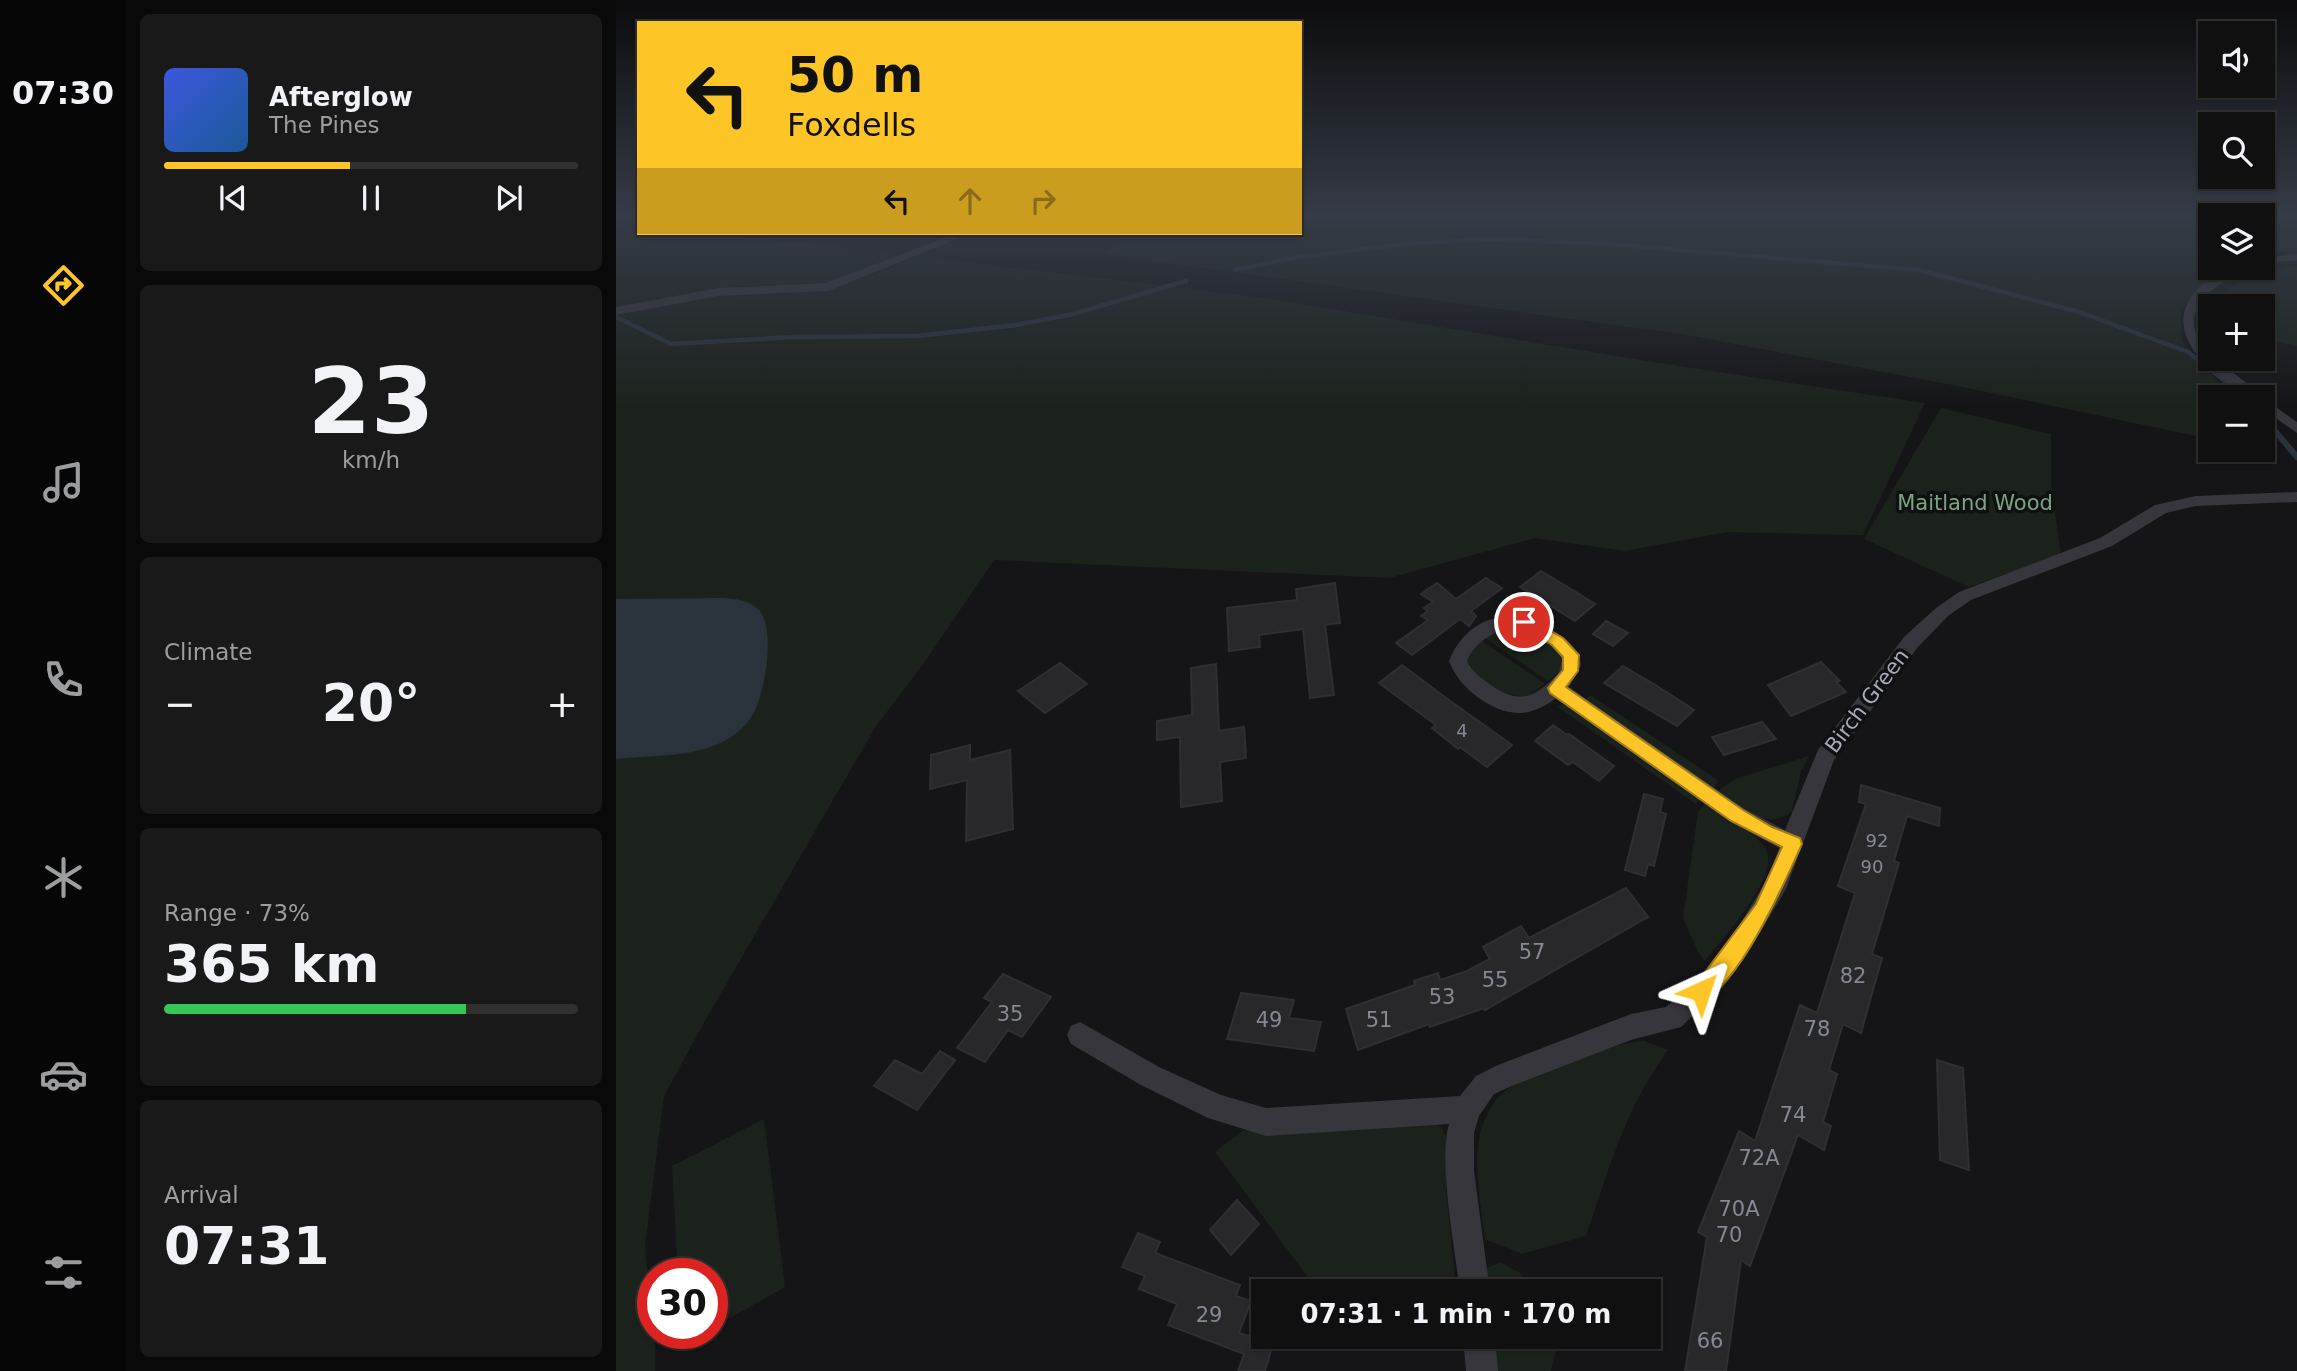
<!DOCTYPE html>
<html lang="en">
<head>
<meta charset="utf-8">
<style>
	:root { --surface:#101011; --page:#19191a; --text:#f1f3f6; --muted:#9c9d9f; --line:#303031; --accent:#fec526 }
	body { margin:0; font-family:"DejaVu Sans",sans-serif; background:var(--page); color:var(--text); height:100vh; display:flex; flex-direction:column; font-size:26px; white-space:nowrap }
	* { box-sizing:border-box; margin:0 }
	p { font-size:23px; color:var(--muted) }
	.icon { flex:none; width:38px; height:38px; fill:none; stroke:currentColor; stroke-width:2; stroke-linecap:round; stroke-linejoin:round }
	.map { position:relative; flex:1; overflow:hidden }
	.panel { display:flex; flex-direction:column; gap:14px; padding:14px; background:#090909; width:490px }
	.panel>* { flex:none }
	.hud { position:absolute; left:21px; top:21px; width:665px; height:214px; border-radius:0px; box-shadow:0 2px 5px #0004,0 0 0 2px var(--line); background:#fec526; color:#111; overflow:hidden }
	.buttons { position:absolute; left:1582px; top:21px; display:grid; gap:14px }
	.buttons a { display:grid; place-items:center; width:77px; height:77px; border-radius:0px; background:var(--surface); box-shadow:0 2px 5px #0004,0 0 0 2px var(--line); font-size:35px }
	.speed { position:absolute; left:21px; top:1258px; display:flex; gap:14px; font-size:35px; font-weight:700; text-align:center }
	.speed>* { display:grid; place-content:center; width:91px; height:91px; border-radius:50%; background:var(--surface); box-shadow:0 2px 5px #0004,0 0 0 2px var(--line); line-height:1 }
	.speed .limit { border:10px solid #d22; background:#fff; color:#111 }
	.pin { position:absolute; display:grid; place-items:center; width:60px; height:60px; color:#fff; margin:-30px; border:4px solid #fff; border-radius:50%; box-shadow:0 2px 7px #0007 }
	.me { position:absolute; width:77px; margin:-38px; rotate:42deg; stroke-linejoin:round; filter:drop-shadow(0 0 5px #0008) }
	.turn { display:flex; align-items:center; gap:24px; height:147px; padding:0 35px; font-size:32px }
	.turn .icon { width:91px; height:91px; stroke-width:2.5 }
	.turn b { display:block; font-size:49px; line-height:60px }
	.lanes { display:flex; align-items:center; height:66px; padding:0 35px; background:#0003; justify-content:center; gap:35px; direction:ltr }
	.lanes .off { opacity:.35 }
	.big { font-size:52px; font-weight:700; line-height:1.1 }
	.panel .tile { flex:1; display:flex; flex-direction:column; justify-content:center; gap:10px; min-width:0; padding:0 24px; border-radius:10px; background:var(--page) }
	.panel .dial { align-items:center; gap:0 }
	.dial b { font-size:91px; line-height:1 }
	.song { display:flex; align-items:center; gap:21px }
	.cover { width:84px; height:84px; border-radius:10px; background:linear-gradient(135deg,hsl(230 70% 55%),hsl(210 70% 35%)) }
	.played { height:7px; border-radius:4px; background:linear-gradient(90deg,var(--accent) 45%,var(--line) 45%) }
	.keys { display:flex; justify-content:space-around; direction:ltr }
	.heat { display:flex; justify-content:space-between; align-items:center; font-size:38px; direction:ltr }
	.charge { height:10px; border-radius:5px; background:linear-gradient(90deg,#34c759 73%,var(--line) 0) }
	.trip { position:absolute; left:635px; top:1279px; width:410px; height:70px; border-radius:0px; background:var(--surface); box-shadow:0 2px 5px #0004,0 0 0 2px var(--line); font-weight:700; line-height:70px; text-align:center }
	main { display:flex; flex:1; min-height:0 }
	.tab-bar { display:flex; flex-direction:column; width:126px; justify-content:space-around; align-items:center; background:#060607; color:var(--muted) }
	.tab-bar .icon { width:49px; height:49px }
	.tab-bar .current { color:var(--accent) }
	.tab-bar b { font-size:32px; color:var(--text) }
	.map>svg:first-child { display:block }
	.green { fill:#1b221c }
	.water { fill:#2a333c }
	.lines { fill:none; stroke-linecap:round; stroke-linejoin:round }
	.stream-far1 { stroke:#2a333c; stroke-width:4.5 }
	.stream { stroke:#2a333c; stroke-width:6 }
	.building { fill:#28282b; stroke:#2f2f33; stroke-width:2 }
	.street { fill:#36363c; fill-rule:evenodd }
	.route { fill:#fec526; stroke:#a58019; stroke-width:2 }
	.labels { text-anchor:middle; dominant-baseline:central; stroke-width:7; stroke-linejoin:round; paint-order:stroke }
	.number-label { font-size:18px; fill:#868994 }
	.park-label { font-size:21px; fill:#7ba481; stroke:#101012 }
	.street-label { font-size:21px; fill:#a6aab8; stroke:#101012 }
	.near-number-label { font-size:21px; fill:#868994 }
</style>
</head>
<body>
<main>
<nav class="tab-bar">
<b>07:30</b>
<svg class="icon current" aria-label="directions" viewBox="0 0 24 24"><path d="M12 3l9 9-9 9-9-9zM9 14v-3h6M13 9l2 2-2 2"/></svg>
<svg class="icon" aria-label="music" viewBox="0 0 24 24"><path d="M9 18V5l10-2v13"/><circle cx="6" cy="18" r="3"/><circle cx="16" cy="16" r="3"/></svg>
<svg class="icon" aria-label="phone" viewBox="0 0 24 24"><path d="M5 4h4l2 5-3 2q2 4 5 5l2-3 5 2v4C11 20 4 13 5 4z"/></svg>
<svg class="icon" aria-label="climate" viewBox="0 0 24 24"><path d="M12 3v18M4 7l16 10M4 17L20 7"/></svg>
<svg class="icon" aria-label="car" viewBox="0 0 24 24"><path d="M5 17H2v-5l4-1 3-4h7l3 4 3 1v5h-3M9 17h6M6 11h13"/><circle cx="7" cy="17" r="2"/><circle cx="17" cy="17" r="2"/></svg>
<svg class="icon" aria-label="filters" viewBox="0 0 24 24"><path d="M4 7h16M4 17h16"/><circle cx="9" cy="7" r="2"/><circle cx="15" cy="17" r="2"/></svg>
</nav>
<section class="panel">
<div class="tile">
<div class="song"><i class="cover"></i><div><b>Afterglow</b><p>The Pines</p></div></div>
<div class="played"></div>
<div class="keys"><svg class="icon" aria-label="previous" viewBox="0 0 24 24"><path d="M18 5L8 12l10 7zM5 5v14"/></svg><svg class="icon" aria-label="pause" viewBox="0 0 24 24"><path d="M8 5v14M16 5v14"/></svg><svg class="icon" aria-label="next" viewBox="0 0 24 24"><path d="M6 5l10 7-10 7zM19 5v14"/></svg></div>
</div>
<div class="tile dial"><b>23</b><p>km/h</p></div>
<div class="tile"><p>Climate</p>
<div class="heat"><a>−</a><b class="big">20°</b><a>+</a></div>
</div>
<div class="tile"><p>Range · 73%</p><b class="big">365 km</b><div class="charge"></div></div>
<div class="tile"><p>Arrival</p><b class="big">07:31</b></div>
</section>
<div class="map">
<svg width="1681" height="1371" viewBox="0 0 1681 1371">
	<rect width="100%" height="100%" fill="#151517"/>
	<g class="green">
		<path d="M 684,215 L 1681,215 L 1681,252 L 1647,251 L 1647,215 L 1594,215 L 1594,268 L 1611,268 L 1602,273 L 1565,308 L 1566,341 L 1615,397 L 1594,397 L 1594,439 L 1342,386 L 1071,335 L 485,254 L 507,243 L 498,233 L 684,233 Z"/>
		<path d="M 0,224 L 23,226 L 23,233 L 87,233 L 287,254 L 221,282 L 119,287 L 0,307 Z"/>
		<path d="M 301,256 L 656,299 L 1043,363 L 1309,403 L 1247,535 L 1111,532 L 1009,551 L 919,538 L 773,578 L 378,560 L 308,663 L 260,726 L 90,1019 L 48,1096 L 29,1246 L 37,1334 L 39,1335 L 39,1371 L 0,1371 L 0,315 L 96,297 L 207,291 L 270,270 Z"/>
		<path d="M 1681,266 L 1681,346 L 1647,338 L 1647,306 L 1594,306 L 1594,325 L 1579,322 C 1613,287 1630,268 1681,266 Z"/>
		<path d="M 1325,408 L 1435,434 L 1435,484 L 1445,555 L 1353,587 L 1248,539 Z"/>
		<path d="M 898,626 C 909,629 946,645 947,659 C 949,669 939,676 932,681 L 869,638 L 888,627 Z"/>
		<path d="M 865,640 L 929,684 L 910,697 C 895,698 847,676 851,659 C 853,652 861,645 865,640 Z"/>
		<path d="M 974,695 L 1103,781 L 1097,788 L 968,701 Z"/>
		<path d="M 946,704 L 951,706 L 1084,799 L 1080,804 L 942,707 Z"/>
		<path d="M 1193,756 L 1185,771 L 1176,811 C 1151,833 1123,805 1101,792 L 1119,779 Z"/>
		<path d="M 1089,804 C 1108,816 1137,829 1149,848 C 1167,874 1106,939 1089,961 L 1082,952 L 1067,918 L 1082,812 Z"/>
		<path d="M 1028,1041 L 1052,1050 C 1008,1111 994,1166 970,1236 L 906,1254 L 869,1239 C 864,1195 849,1138 881,1099 C 896,1081 925,1074 946,1066 C 973,1056 999,1043 1028,1041 Z"/>
		<path d="M 806,1116 L 825,1127 L 830,1136 L 830,1189 L 840,1291 L 702,1291 L 599,1152 L 626,1131 Z"/>
		<path d="M 148,1119 L 169,1287 L 96,1328 L 96,1274 L 62,1274 L 56,1166 Z"/>
		<path d="M 884,1262 L 904,1273 L 918,1291 L 871,1291 L 869,1269 Z"/>
		<path d="M 875,1337 L 943,1337 L 935,1371 L 878,1371 Z"/>
	</g>
	<path class="water" d="M 108,598 C 120,599 133,600 143,610 C 160,628 149,694 137,714 C 132,723 124,731 115,737 C 84,758 36,755 0,759 L 0,599 Z"/>
	<g class="lines">
		<g class="stream-far1">
			<path d="M 619,270 L 682,257 L 789,244 L 875,239 L 993,244 L 1303,270 L 1463,312 L 1572,352 L 1629,397"/>
			<path d="M 0,317 L 55,344 L 179,337 L 301,336 L 400,325 L 457,314 L 570,281"/>
		</g>
		<path class="stream" d="M 1647,417 L 1681,457"/>
	</g>
	<g class="building">
		<path d="M 925,571 L 960,592 L 979,604 L 959,621 L 904,587 Z"/>
		<path d="M 870,578 L 886,588 L 855,611 L 860,616 L 853,626 L 844,619 L 796,655 L 780,643 L 812,620 L 805,616 L 812,611 L 808,608 L 817,602 L 805,594 L 821,583 L 840,599 Z"/>
		<path d="M 719,583 L 724,623 L 709,625 L 718,695 L 694,698 L 687,629 L 643,635 L 644,647 L 613,651 L 611,608 L 681,600 L 680,589 Z"/>
		<path d="M 990,621 L 1012,633 L 997,646 L 977,634 Z"/>
		<path d="M 1205,662 L 1224,681 L 1220,682 L 1230,692 L 1175,716 L 1152,685 Z"/>
		<path d="M 444,663 L 471,684 L 429,713 L 402,691 Z"/>
		<path d="M 600,664 L 603,731 L 628,727 L 630,758 L 604,762 L 606,801 L 565,807 L 564,737 L 541,740 L 541,721 L 576,715 L 575,668 Z"/>
		<path d="M 786,665 L 830,698 L 896,745 L 871,767 L 844,747 L 842,749 L 816,728 L 820,725 L 763,683 Z"/>
		<path d="M 1007,666 L 1041,686 L 1078,710 L 1061,726 L 988,683 Z"/>
		<path d="M 1146,722 L 1160,739 L 1108,755 L 1096,737 Z"/>
		<path d="M 937,725 L 951,735 L 953,734 L 998,766 L 983,781 L 957,762 L 952,765 L 919,741 Z"/>
		<path d="M 354,745 L 354,760 L 394,750 L 397,829 L 350,841 L 351,780 L 314,789 L 315,755 Z"/>
		<path d="M 1245,785 L 1324,808 L 1323,826 L 1291,816 L 1278,861 L 1283,863 L 1256,954 L 1266,958 L 1245,1033 L 1227,1024 L 1213,1070 L 1221,1074 L 1207,1122 L 1215,1126 L 1208,1150 L 1182,1135 L 1134,1266 L 1125,1260 L 1110,1371 L 1069,1371 L 1091,1237 L 1082,1232 L 1123,1131 L 1139,1141 L 1184,1005 L 1201,1013 L 1239,893 L 1222,886 L 1250,804 L 1243,802 Z"/>
		<path d="M 1028,794 L 1047,799 L 1044,812 L 1050,814 L 1038,866 L 1032,864 L 1029,876 L 1009,870 Z"/>
		<path d="M 1010,888 L 1032,917 L 869,1010 L 868,1008 L 814,1027 L 813,1024 L 742,1050 L 730,1009 L 799,985 L 798,981 L 822,973 L 824,980 L 851,971 L 874,959 L 867,947 L 905,926 L 913,938 Z"/>
		<path d="M 387,974 L 435,997 L 406,1037 L 392,1030 L 369,1062 L 341,1048 L 376,1002 L 368,998 Z"/>
		<path d="M 625,993 L 678,1000 L 673,1018 L 705,1022 L 698,1051 L 611,1039 Z"/>
		<path d="M 324,1051 L 339,1060 L 301,1110 L 258,1086 L 279,1060 L 306,1074 Z"/>
		<path d="M 1321,1060 L 1347,1068 L 1353,1170 L 1324,1160 Z"/>
		<path d="M 621,1200 L 643,1224 L 615,1255 L 594,1230 Z"/>
		<path d="M 522,1233 L 544,1242 L 539,1253 L 624,1285 L 620,1296 L 635,1301 L 623,1333 L 657,1344 L 649,1371 L 622,1371 L 628,1354 L 552,1325 L 561,1304 L 523,1289 L 529,1276 L 506,1267 Z"/>
	</g>
	<g class="lines">
		<g class="street">
			<path d="M 342,233 L 356,233 L 212,291 L 103,296 L 0,315 L 0,307 L 103,288 L 210,283 Z"/>
			<path d="M 1681,254 L 1681,260 L 1647,264 L 1647,258 Z"/>
			<path d="M 1612,268 L 1628,268 C 1609,283 1571,298 1579,330 C 1582,341 1592,349 1594,359 L 1599,359 L 1645,394 L 1647,397 C 1627,397 1619,389 1604,377 C 1556,339 1552,298 1612,268 Z"/>
			<path d="M 1647,398 L 1681,422 L 1681,433 L 1647,409 Z"/>
			<path d="M 1681,492 L 1681,502 L 1580,506 L 1550,513 L 1496,546 L 1355,600 L 1332,616 L 1302,647 L 1218,760 L 1170,889 L 1132,953 L 1108,986 L 1065,1027 L 1015,1040 L 898,1085 L 878,1094 L 863,1116 L 858,1133 L 858,1171 L 874,1292 L 844,1292 C 839,1249 822,1162 833,1124 L 650,1136 L 592,1118 L 525,1085 L 455,1044 L 451,1035 L 455,1026 L 464,1022 L 543,1067 L 605,1095 L 650,1108 L 844,1096 L 860,1076 L 882,1065 L 1015,1014 L 1050,1007 L 1090,970 L 1116,937 L 1152,878 L 1163,848 L 1113,821 L 940,698 C 930,706 918,712 905,713 C 876,714 842,687 833,661 C 852,614 899,604 940,632 C 952,640 963,649 965,665 L 953,687 L 1129,809 L 1169,830 L 1202,750 L 1288,637 L 1320,608 L 1343,592 L 1484,538 L 1539,505 L 1580,496 ZM 894,627 C 914,629 935,642 946,659 L 943,673 C 918,698 905,705 875,685 C 865,678 856,672 851,661 C 859,642 876,633 894,627 Z"/>
			<path d="M 847,1337 L 879,1337 L 882,1371 L 850,1371 Z"/>
		</g>
	</g>
	<linearGradient id="sky" x2="0" y2="1"><stop stop-color="#0c0c0d"/><stop offset="0.53" stop-color="#353b47"/><stop offset="1" stop-color="#353b47" stop-opacity="0"/></linearGradient>
	<rect width="1681" height="407" fill="url(#sky)"/>
	<path class="route" d="M 908,616 L 947,638 L 963,655 L 962,671 L 950,687 L 1127,810 L 1156,827 L 1184,838 L 1186,844 C 1169,882 1123,986 1085,1001 L 1078,998 L 1075,991 L 1140,904 L 1166,847 L 1115,821 L 934,693 L 932,688 L 947,670 L 947,657 L 936,645 L 902,626 L 900,622 Z"/>
	<g class="labels">
		<g class="number-label">
			<text x="846" y="730">4</text>
			<text x="1261" y="840">92</text>
			<text x="1256" y="866">90</text>
		</g>
		<g class="park-label">
			<text x="1359" y="503">Maitland Wood</text>
		</g>
		<g class="street-label">
			<text transform="translate(1251 701) rotate(-53)">Birch Green</text>
		</g>
		<g class="near-number-label">
			<text x="916" y="952">57</text>
			<text x="1237" y="976">82</text>
			<text x="879" y="980">55</text>
			<text x="826" y="997">53</text>
			<text x="394" y="1014">35</text>
			<text x="653" y="1020">49</text>
			<text x="763" y="1020">51</text>
			<text x="1201" y="1029">78</text>
			<text x="1177" y="1115">74</text>
			<text x="1143" y="1158">72A</text>
			<text x="1123" y="1209">70A</text>
			<text x="1113" y="1235">70</text>
			<text x="593" y="1315">29</text>
			<text x="1094" y="1341">66</text>
		</g>
	</g>
</svg>
<div class="buttons">
<a><svg class="icon" aria-label="sound" viewBox="0 0 24 24"><path d="M4 9h4l5-4v14l-5-4H4zM17 9q2 3 0 6"/></svg></a>
<a><svg class="icon" aria-label="search" viewBox="0 0 24 24"><circle cx="10" cy="10" r="6"/><path d="M15 15l6 6"/></svg></a>
<a><svg class="icon" aria-label="layers" viewBox="0 0 24 24"><path d="M12 4l9 5-9 5-9-5zM3 14l9 5 9-5"/></svg></a>
<a>+</a>
<a>−</a>
</div>
<div class="speed"><div class="limit">30</div></div>
<div class="pin" style="left:908px;top:622px;background:#d93025"><svg class="icon" aria-label="arrive" viewBox="0 0 24 24"><path d="M6 21V4h12l-3 4 3 4H6"/></svg></div>
<svg class="me" style="left:1085px;top:991px" viewBox="-20 -20 40 40"><path d="M0-17L14 15 0 8-14 15z" fill="#fec526" stroke="#fff" stroke-width="4"/></svg>
<div class="trip">07:31 · 1 min · 170 m</div>
<div class="hud">
<div class="turn"><svg class="icon" aria-label="left" viewBox="0 0 24 24"><path d="M17 20v-9H6M10 6l-5 5 5 5"/></svg><div><b>50 m</b>Foxdells</div></div>
<div class="lanes"><svg class="icon" aria-label="left" viewBox="0 0 24 24"><path d="M17 20v-9H6M10 6l-5 5 5 5"/></svg><svg class="icon off" aria-label="ahead" viewBox="0 0 24 24"><path d="M12 20V5M6 11l6-6 6 6"/></svg><svg class="icon off" aria-label="right" viewBox="0 0 24 24"><path d="M7 20v-9h11M14 6l5 5-5 5"/></svg></div>
</div>
</div>
</main>
</body>
</html>
